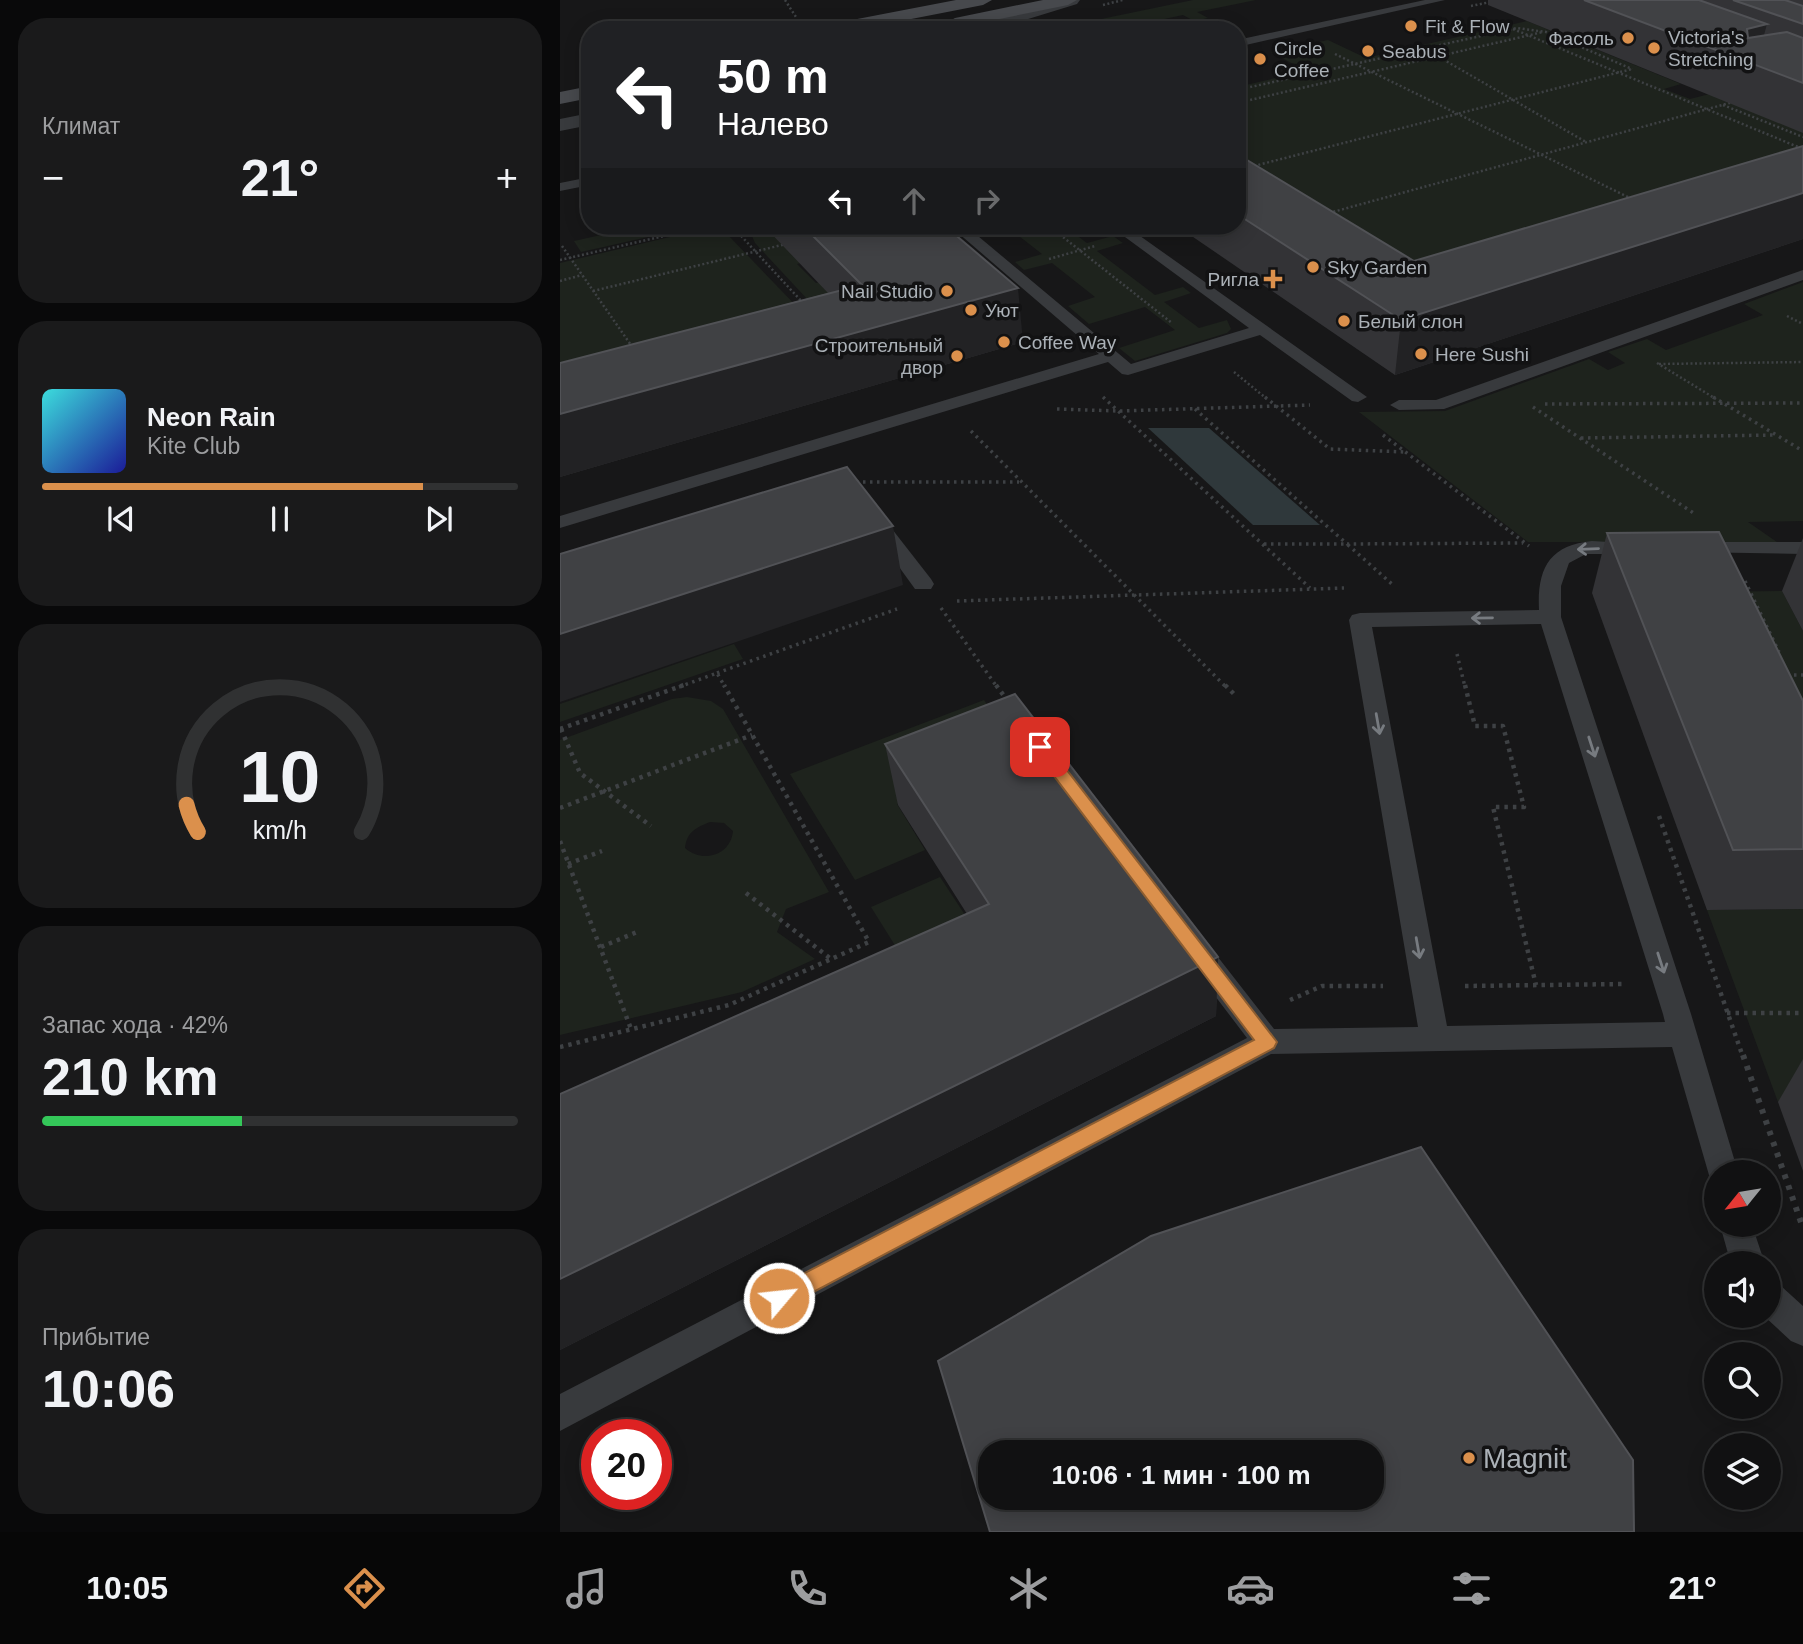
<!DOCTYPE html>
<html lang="ru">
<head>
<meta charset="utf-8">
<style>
	:root { --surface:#111112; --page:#1a1a1b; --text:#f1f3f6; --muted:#9c9d9f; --line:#303132; --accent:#db904c }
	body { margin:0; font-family:Helvetica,sans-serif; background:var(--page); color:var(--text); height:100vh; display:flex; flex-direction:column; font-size:26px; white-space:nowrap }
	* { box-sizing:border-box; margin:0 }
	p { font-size:23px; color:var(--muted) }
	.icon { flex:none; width:38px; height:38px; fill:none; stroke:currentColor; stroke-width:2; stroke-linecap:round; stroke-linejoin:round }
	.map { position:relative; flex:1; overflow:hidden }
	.panel { display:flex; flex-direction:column; gap:18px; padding:18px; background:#09090a; width:560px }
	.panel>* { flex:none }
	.hud { position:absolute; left:21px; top:21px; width:665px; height:214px; border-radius:28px; box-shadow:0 4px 18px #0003,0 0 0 2px var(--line); background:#202124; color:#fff; overflow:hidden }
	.needle { width:46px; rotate:240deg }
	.buttons { position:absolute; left:1144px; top:1160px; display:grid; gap:14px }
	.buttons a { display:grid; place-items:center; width:77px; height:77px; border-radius:50%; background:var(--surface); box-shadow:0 4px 18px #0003,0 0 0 2px var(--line); font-size:35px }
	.speed { position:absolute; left:21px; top:1419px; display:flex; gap:14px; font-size:35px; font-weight:700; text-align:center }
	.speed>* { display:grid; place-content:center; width:91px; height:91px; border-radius:50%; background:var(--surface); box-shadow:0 4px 18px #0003,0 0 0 2px var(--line); line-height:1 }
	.speed .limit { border:10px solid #d22; background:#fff; color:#111 }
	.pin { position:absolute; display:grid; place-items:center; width:60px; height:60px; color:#fff; margin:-30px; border-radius:14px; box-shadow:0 4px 10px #0006 }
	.me { position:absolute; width:77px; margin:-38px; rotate:62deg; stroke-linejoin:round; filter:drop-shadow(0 0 5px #0008) }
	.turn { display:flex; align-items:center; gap:24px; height:147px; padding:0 21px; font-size:32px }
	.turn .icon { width:91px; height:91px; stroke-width:2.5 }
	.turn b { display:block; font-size:49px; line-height:60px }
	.lanes { display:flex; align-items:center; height:66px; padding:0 21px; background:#0003; justify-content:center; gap:35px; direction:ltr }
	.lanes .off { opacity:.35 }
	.big { font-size:52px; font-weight:700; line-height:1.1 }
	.panel .widget { flex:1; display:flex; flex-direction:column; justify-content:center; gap:10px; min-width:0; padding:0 24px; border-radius:28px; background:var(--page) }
	.panel .dial { align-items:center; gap:0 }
	.dial svg { height:182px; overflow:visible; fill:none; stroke:var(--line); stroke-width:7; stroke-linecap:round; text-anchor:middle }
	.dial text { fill:var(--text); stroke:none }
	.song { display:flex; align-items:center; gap:21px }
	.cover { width:84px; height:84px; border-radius:10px; background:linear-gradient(135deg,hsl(180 70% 55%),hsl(240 70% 35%)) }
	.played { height:7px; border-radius:4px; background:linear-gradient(90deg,var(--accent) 80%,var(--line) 80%) }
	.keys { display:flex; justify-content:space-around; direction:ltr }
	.heat { display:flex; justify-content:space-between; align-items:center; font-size:38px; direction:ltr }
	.charge { height:10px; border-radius:5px; background:linear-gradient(90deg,#34c759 42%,var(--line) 0) }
	.trip { position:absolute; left:418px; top:1440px; width:406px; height:70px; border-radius:28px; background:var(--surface); box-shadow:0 4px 18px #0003,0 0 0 2px var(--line); font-weight:700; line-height:70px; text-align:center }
	.tabs { display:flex; height:112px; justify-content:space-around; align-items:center; background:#070707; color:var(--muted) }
	.tabs .icon { width:49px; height:49px }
	.tabs .current { color:var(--accent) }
	.tabs b { font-size:32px; color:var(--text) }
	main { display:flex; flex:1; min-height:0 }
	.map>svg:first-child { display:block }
	.green { fill:#1e231d; fill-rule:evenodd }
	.water { fill:#2f383b }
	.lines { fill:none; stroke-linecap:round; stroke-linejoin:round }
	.path-far3 { stroke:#3e4144; stroke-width:2.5; stroke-dasharray:2 2.5; stroke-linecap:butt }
	.path-far2 { stroke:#3e4144; stroke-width:3.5; stroke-dasharray:2.5 4.5; stroke-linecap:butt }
	.path-far1 { stroke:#3e4144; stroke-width:4.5; stroke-dasharray:3.5 5; stroke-linecap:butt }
	.path { stroke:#3e4144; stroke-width:6; stroke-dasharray:4.5 7; stroke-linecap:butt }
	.lane { fill:#383a3d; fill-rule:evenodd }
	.street { fill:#383a3d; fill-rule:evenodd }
	.secondary { fill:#47494d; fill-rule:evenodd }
	.wall { fill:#333336 }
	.shaded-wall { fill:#222224 }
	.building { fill:#404144; stroke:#515256; stroke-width:2; fill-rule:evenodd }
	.oneway { stroke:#777b80 }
	.route { fill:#db904c; stroke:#8e5e31; stroke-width:2 }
	.poi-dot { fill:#db904c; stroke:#121213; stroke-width:2.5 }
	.labels { text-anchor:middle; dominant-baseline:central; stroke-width:7; stroke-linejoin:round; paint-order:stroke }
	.far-poi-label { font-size:19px; fill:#abb1b7; stroke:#121213; text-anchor:start }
	.near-poi-label { font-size:28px; fill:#abb1b7; stroke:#121213; text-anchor:start }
</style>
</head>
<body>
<main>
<section class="panel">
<div class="widget"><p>Климат</p>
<div class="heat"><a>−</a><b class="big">21°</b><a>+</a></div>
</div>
<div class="widget">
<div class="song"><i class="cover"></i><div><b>Neon Rain</b><p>Kite Club</p></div></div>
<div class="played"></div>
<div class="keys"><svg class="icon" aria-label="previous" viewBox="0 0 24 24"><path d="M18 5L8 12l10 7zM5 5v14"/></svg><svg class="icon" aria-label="pause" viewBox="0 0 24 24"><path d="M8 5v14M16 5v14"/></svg><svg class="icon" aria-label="next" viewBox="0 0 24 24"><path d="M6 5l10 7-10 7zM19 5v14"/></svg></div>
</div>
<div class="widget dial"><svg viewBox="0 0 100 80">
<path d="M14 69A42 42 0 1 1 86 69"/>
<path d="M14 69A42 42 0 0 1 9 57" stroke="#db904c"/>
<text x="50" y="56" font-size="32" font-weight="700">10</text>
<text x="50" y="72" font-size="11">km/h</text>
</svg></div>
<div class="widget"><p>Запас хода · 42%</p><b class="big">210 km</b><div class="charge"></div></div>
<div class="widget"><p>Прибытие</p><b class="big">10:06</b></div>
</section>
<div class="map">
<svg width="1243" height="1532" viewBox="0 0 1243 1532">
	<rect width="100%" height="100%" fill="#171718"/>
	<g class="green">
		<path d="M 633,0 L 696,0 L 637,12 L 648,18 L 634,21 L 623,15 L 554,30 L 488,30 Z"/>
		<path d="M 967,21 L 1121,84 L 1104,89 L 1130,99 L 1196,82 L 1243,133 L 1243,190 L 848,314 L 677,226 L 677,87 L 746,71 L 711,52 L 768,40 L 806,58 Z"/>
		<path d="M 81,226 L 137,226 L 21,252 L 14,241 Z"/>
		<path d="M 201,226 L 232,226 L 262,257 L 237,264 L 256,283 L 279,277 L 291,289 L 248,300 L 195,243 L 192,236 Z"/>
		<path d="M 446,226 L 504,226 L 527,243 L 553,236 L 563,243 L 537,251 L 595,295 L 623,287 L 631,293 L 604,302 L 639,328 L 667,320 L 671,329 L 667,333 L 575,361 L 559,348 L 615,330 L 585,307 L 529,324 L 508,306 L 535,297 L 492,263 L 464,270 L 455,262 L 482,254 Z"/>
		<path d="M 152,230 L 167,234 L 242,312 L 0,390 L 0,263 L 131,232 Z"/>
		<path d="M 1243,282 L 1243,521 L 1188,522 L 1217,542 L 968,542 L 799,412 L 885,411 L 1029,359 L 1048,370 L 1065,363 L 1048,352 L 1087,339 L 1106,350 L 1203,315 L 1184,304 Z"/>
		<path d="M 1222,591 L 1243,631 L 1243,819 L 1139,592 Z"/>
		<path d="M 174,644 L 183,659 L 0,722 L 0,704 Z"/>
		<path d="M 127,697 L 151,701 L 163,709 L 269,892 L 226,909 L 217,932 L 255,959 L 182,992 L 0,1035 L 0,740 L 112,699 ZM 150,822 L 164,823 L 173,831 C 171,855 143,864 125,848 C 127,832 135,828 150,822 Z"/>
		<path d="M 424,700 L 461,754 L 337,804 L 365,850 L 295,880 L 230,774 Z"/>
		<path d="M 380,877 L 405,915 L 336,947 L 311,907 Z"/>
		<path d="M 1243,909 L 1243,1102 L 1218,1102 L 1147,910 Z"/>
	</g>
	<path class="water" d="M 588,428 L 649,428 L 760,525 L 693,525 Z"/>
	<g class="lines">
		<g class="path-far3">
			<path d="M 225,0 L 236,17"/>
			<path d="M 543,5 L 563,0"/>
			<path d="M 911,6 L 940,0"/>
			<path d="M 646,22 L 656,28"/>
			<path d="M 953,29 L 1243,149"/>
			<path d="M 775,54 L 1072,199"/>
			<path d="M 879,57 L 1026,142"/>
			<path d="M 677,90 L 957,28 L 986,32 L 1072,69"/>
			<path d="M 677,103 L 983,32"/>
			<path d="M 1163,105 L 1243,137"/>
			<path d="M 694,166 L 1072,69"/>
			<path d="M 769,213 L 1173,102"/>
			<path d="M 172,226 L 244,304"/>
			<path d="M 489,226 L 612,323"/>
			<path d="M 2,246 L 73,348"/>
			<path d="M 489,259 L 535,246"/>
			<path d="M 0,260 L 147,226"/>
			<path d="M 0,281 L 22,275"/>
			<path d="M 33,291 L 226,244"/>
			<path d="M 1227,316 L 1243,324"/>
			<path d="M 1097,363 L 1156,399"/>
			<path d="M 1099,364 L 1243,362"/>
			<path d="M 674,372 L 707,399"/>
		</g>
		<g class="path-far2">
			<path d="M 543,397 L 750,588"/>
			<path d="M 705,397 L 770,449 L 845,452"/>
			<path d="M 1153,397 L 1243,451"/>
			<path d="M 985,404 L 1243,403"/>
			<path d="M 973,407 L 1135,514"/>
			<path d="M 497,409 L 559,411 L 750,405"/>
			<path d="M 635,409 L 787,544 L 963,543"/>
			<path d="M 411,431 L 666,687"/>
			<path d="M 823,435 L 969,546"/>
			<path d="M 1021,438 L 1215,435"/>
			<path d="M 296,482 L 459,482"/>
			<path d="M 704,544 L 787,544 L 833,585"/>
			<path d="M 1185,581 L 1219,652"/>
			<path d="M 397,601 L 784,588"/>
			<path d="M 381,608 L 437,687"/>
			<path d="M 897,654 L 905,687"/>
			<path d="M 157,673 L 337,609"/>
			<path d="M 1227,675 L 1243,675"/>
			<path d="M 119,687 L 157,673 L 165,687"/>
		</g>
		<g class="path-far1">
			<path d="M 436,685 L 447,700"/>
			<path d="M 665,685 L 675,695"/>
			<path d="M 905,685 L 915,726 L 943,726 L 964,807 L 933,807 L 976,985"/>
			<path d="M 0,729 L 124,685"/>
			<path d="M 1,729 L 20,773 L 91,826"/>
			<path d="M 0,808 L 192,735"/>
			<path d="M 1099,816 L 1183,1057"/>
			<path d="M 0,841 L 71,1029"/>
			<path d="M 8,864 L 42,851"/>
			<path d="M 186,893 L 271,959"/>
			<path d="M 41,947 L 77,932"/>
			<path d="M 905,986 L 1065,984"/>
			<path d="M 730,1000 L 762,986 L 823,986"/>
			<path d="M 1167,1013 L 1243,1013"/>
			<path d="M 0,1047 L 169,1005 L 309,942 L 164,685"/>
		</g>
		<path class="path" d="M 1183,1055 L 1243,1228"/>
		<g class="lane">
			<path d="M 865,0 L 885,0 L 677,47 L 677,40 Z"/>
			<path d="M 30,177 L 30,185 L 0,191 L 0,183 Z"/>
			<path d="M 390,226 L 406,226 L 571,364 L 689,328 L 550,226 L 566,226 L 807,397 L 798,402 L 792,401 L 700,335 L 568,375 L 562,374 L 548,362 L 0,528 L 0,516 L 539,354 Z"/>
			<path d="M 1243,270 L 1243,280 L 884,409 L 839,410 L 830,405 L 839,400 L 876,400 Z"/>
			<path d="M 318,518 L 325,520 L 371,579 L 374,584 L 371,589 L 355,589 L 308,524 L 311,520 Z"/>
			<path d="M 1032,541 L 1081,544 L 1084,548 L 1081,552 L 1074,554 L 1026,554 L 1009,563 L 1001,586 L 1001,617 L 1131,1014 L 1178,1172 L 1157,1172 L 1157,1185 L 1151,1182 L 1112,1047 L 711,1054 L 0,1431 L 0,1394 L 687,1038 L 627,959 L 623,951 L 627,943 L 637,940 L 647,943 L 714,1029 L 858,1027 L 789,620 L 792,615 L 800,613 L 979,610 C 977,569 989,545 1032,541 ZM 981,624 L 1103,1014 L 1105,1022 L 887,1026 L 812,627 Z"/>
			<path d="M 1135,542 L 1243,542 L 1243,554 L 1128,552 L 1125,548 L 1128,544 Z"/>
			<path d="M 1160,1225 L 1192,1225 L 1205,1264 L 1171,1264 Z"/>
			<path d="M 1209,1281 L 1221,1286 L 1243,1306 L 1243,1346 L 1231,1341 L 1204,1316 L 1209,1316 Z"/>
		</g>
		<g class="street">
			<path d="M 493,0 L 520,0 L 517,4 L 432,30 L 403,30 L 406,26 Z"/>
			<path d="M 30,113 L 30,125 L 0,131 L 0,119 Z"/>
		</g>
		<g class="secondary">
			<path d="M 396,0 L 432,0 L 423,5 L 295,30 L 257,30 L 266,25 Z"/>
			<path d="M 483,0 L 517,0 L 508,5 L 395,28 L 386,23 L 395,18 Z"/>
			<path d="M 30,86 L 30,98 L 0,104 L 0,92 Z"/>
		</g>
	</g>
	<g class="wall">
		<path d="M 928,0 L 1243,0 L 1243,133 L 928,5 Z"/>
		<path d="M 1243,146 L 1243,239 L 835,375 L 617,226 L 677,226 L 677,154 L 854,261 Z"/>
		<path d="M 204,226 L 385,226 L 463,342 L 0,477 L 0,363 L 268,293 Z"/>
		<path d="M 1047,533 L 1243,701 L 1243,909 L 1147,910 L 1032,593 Z"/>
		<path d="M 1243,538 L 1243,631 L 1222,591 Z"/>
		<path d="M 325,744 L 658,957 L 656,1016 L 0,1350 L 0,1094 L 407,914 L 338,805 Z"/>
		<path d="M 1243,1059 L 1243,1171 L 1218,1102 Z"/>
	</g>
	<g class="shaded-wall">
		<path d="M 1207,24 L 1196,65 L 1179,59 L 1187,29 Z"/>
		<path d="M 1243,193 L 1243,239 L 835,375 L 841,320 Z"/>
		<path d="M 458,288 L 463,342 L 0,477 L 0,414 Z"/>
		<path d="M 333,526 L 343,585 L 0,702 L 0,634 Z"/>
		<path d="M 658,957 L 656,1016 L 0,1350 L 0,1279 Z"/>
	</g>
	<g class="building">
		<path d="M 1024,0 L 1139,0 L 1207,24 L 1187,29 L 1188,38 L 1227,32 L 1243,38 L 1243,83 Z"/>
		<path d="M 1173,0 L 1225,0 L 1243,6 L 1243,24 Z"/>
		<path d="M 1243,146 L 1243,193 L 841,320 L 677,214 L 677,154 L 854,261 Z"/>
		<path d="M 243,226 L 385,226 L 458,288 L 0,414 L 0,363 L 302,285 Z"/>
		<path d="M 287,467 L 333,526 L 0,634 L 0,554 Z"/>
		<path d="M 1159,532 L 1243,701 L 1243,849 L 1173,850 L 1047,533 Z"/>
		<path d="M 455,694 L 658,957 L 0,1279 L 0,1094 L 429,904 L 325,744 Z"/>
		<path d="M 861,1147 L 1073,1460 L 1074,1532 L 430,1532 L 378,1361 L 591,1236 ZM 430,1452 L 812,1452 L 812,1498 L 430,1498 Z"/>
	</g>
	<defs><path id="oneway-shaft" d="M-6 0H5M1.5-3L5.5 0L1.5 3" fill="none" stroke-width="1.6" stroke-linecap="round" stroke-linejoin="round" transform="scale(1.75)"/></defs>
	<g class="oneway">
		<use href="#oneway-shaft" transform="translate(1028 549) rotate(178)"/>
		<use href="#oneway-shaft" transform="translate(922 618) rotate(179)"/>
		<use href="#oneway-shaft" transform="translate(818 724) rotate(80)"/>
		<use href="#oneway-shaft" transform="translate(1032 747) rotate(72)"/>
		<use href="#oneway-shaft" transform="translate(858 948) rotate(80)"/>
		<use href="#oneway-shaft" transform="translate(1101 963) rotate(72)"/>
	</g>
	<path class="route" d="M 480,741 L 486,743 L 717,1042 L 714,1048 L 227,1306 L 219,1309 L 212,1306 L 208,1298 L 212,1290 L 694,1040 L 475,751 L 472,747 Z"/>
	<g class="poi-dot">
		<circle cx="851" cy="26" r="7"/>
		<circle cx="1068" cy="38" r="7"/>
		<circle cx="1094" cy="48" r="7"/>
		<circle cx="808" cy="51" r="7"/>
		<circle cx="700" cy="59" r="7"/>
		<circle cx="753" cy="267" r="7"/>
		<path d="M709.5 268.5h7v7h7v7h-7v7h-7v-7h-7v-7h7z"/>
		<circle cx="387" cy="291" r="7"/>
		<circle cx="411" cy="310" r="7"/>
		<circle cx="784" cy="321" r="7"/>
		<circle cx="444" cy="342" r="7"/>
		<circle cx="861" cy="354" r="7"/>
		<circle cx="397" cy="356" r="7"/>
		<circle cx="909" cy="1458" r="7"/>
	</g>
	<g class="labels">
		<g class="far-poi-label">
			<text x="865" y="26">Fit &amp; Flow</text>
			<text x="1108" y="37">Victoria's<tspan x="1108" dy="22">Stretching</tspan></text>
			<text x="1054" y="38" text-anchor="end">Фасоль</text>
			<text x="714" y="48">Circle<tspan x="714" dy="22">Coffee</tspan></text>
			<text x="822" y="51">Seabus</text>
			<text x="767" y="267">Sky Garden</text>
			<text x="699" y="279" text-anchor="end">Ригла</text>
			<text x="373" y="291" text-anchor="end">Nail Studio</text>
			<text x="425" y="310">Уют</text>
			<text x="798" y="321">Белый слон</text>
			<text x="458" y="342">Coffee Way</text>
			<text x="383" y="345" text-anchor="end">Строительный<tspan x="383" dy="22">двор</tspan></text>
			<text x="875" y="354">Here Sushi</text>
		</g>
		<g class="near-poi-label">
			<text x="923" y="1458">Magnit</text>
		</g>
	</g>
</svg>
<div class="buttons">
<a><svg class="needle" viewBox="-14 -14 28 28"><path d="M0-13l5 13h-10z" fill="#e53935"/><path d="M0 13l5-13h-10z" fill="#9c9d9f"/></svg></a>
<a><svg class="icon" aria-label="sound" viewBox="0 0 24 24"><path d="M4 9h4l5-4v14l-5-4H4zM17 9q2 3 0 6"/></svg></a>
<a><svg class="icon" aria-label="search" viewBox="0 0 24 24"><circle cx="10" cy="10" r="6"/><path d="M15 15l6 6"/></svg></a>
<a><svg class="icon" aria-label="layers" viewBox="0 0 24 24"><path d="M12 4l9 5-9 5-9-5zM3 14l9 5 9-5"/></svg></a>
</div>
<div class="speed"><div class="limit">20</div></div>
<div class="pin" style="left:480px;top:747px;background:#d93025"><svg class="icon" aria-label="arrive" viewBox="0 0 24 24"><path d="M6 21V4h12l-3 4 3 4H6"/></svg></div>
<svg class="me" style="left:219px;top:1298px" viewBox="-20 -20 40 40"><circle r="17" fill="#db904c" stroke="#fff" stroke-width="3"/><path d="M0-11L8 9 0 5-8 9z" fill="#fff"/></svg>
<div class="trip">10:06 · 1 мин · 100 m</div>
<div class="hud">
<div class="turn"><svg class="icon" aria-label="left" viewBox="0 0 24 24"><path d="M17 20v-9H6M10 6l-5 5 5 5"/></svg><div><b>50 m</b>Налево</div></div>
<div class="lanes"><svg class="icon" aria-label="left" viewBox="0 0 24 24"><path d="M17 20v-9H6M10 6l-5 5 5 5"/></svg><svg class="icon off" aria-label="ahead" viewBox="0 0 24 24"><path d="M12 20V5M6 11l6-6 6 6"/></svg><svg class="icon off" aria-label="right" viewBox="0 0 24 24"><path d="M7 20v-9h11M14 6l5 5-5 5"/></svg></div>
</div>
</div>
</main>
<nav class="tabs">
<b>10:05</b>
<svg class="icon current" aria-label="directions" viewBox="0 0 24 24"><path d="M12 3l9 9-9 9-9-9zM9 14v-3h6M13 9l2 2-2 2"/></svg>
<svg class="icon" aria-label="music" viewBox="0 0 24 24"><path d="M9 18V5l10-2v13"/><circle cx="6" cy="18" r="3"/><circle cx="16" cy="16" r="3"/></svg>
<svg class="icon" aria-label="phone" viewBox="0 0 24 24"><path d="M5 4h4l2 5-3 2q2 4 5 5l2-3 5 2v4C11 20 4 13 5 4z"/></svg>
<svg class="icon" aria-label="climate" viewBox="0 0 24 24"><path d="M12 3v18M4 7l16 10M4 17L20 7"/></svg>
<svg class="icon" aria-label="car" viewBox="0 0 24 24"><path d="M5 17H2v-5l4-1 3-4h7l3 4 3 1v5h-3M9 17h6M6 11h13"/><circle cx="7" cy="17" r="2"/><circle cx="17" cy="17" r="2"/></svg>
<svg class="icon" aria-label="filters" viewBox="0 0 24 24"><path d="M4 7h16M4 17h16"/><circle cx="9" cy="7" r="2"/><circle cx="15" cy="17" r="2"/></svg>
<b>21°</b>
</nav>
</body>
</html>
